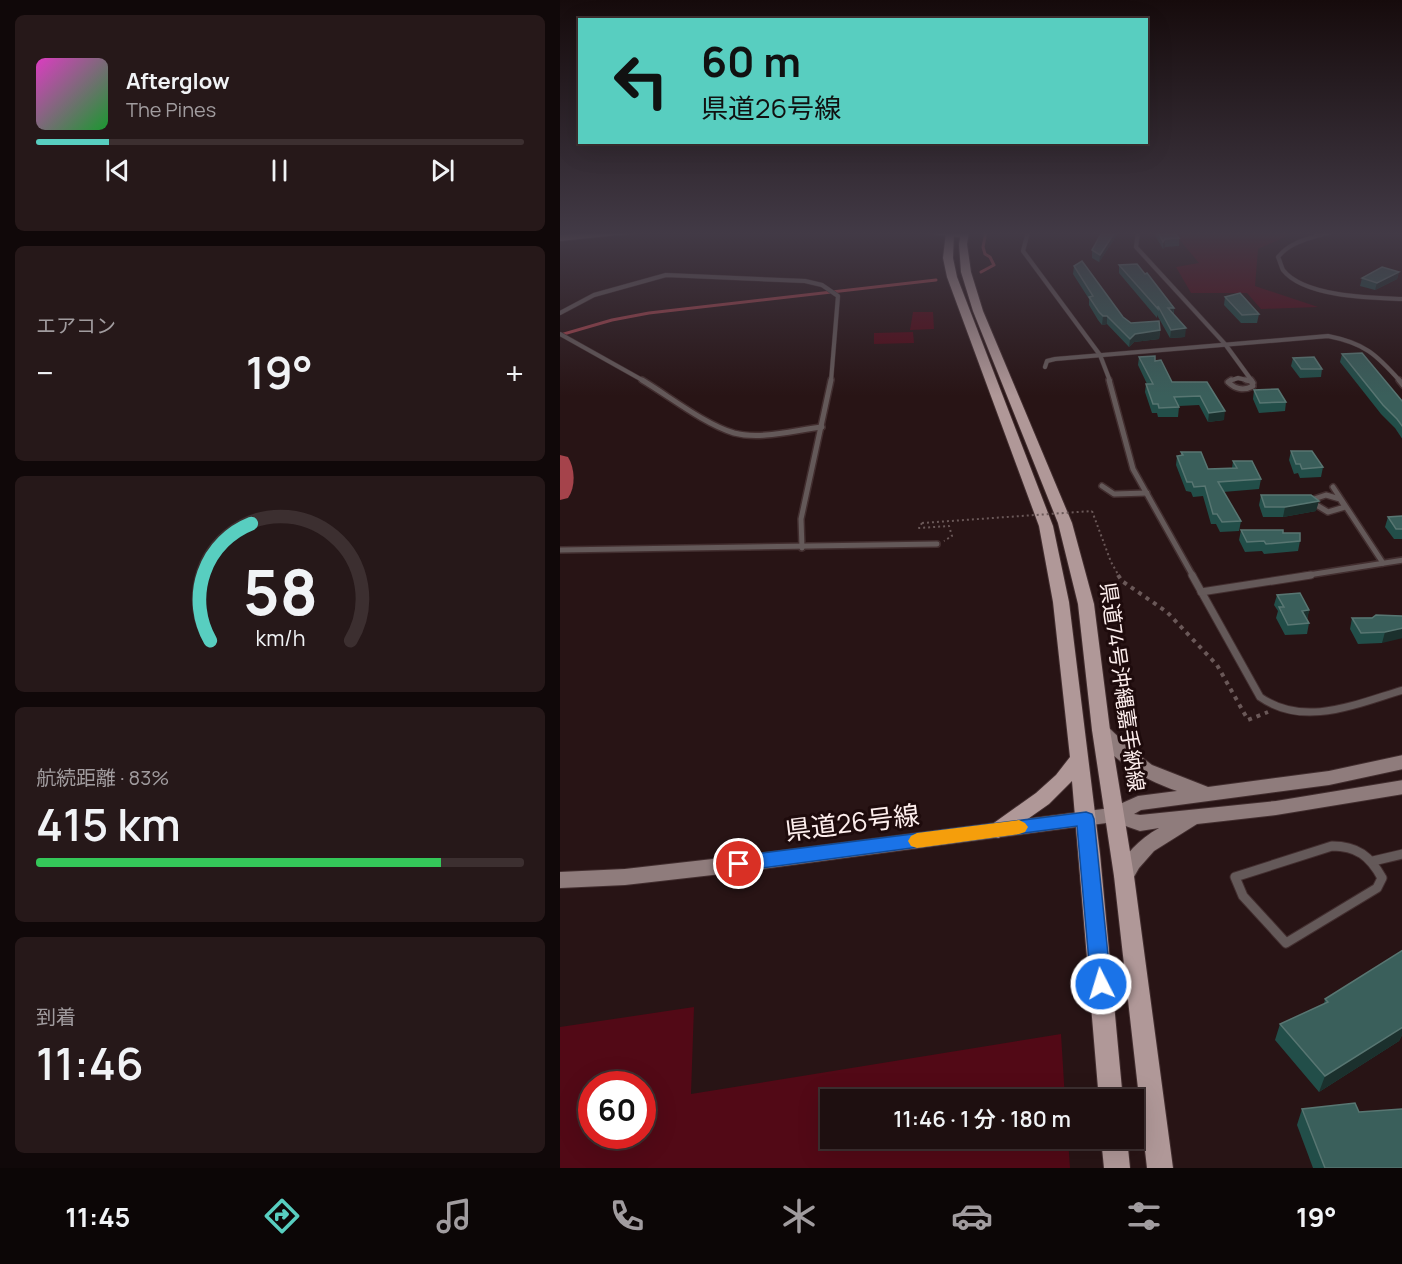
<!DOCTYPE html>
<html lang="ja">
<head>
<meta charset="utf-8">
<style>
	:root { --surface:#1e0f10; --page:#261819; --text:#f1f3f6; --muted:#a19c9f; --line:#3c2f30; --accent:#58cec0 }
	body { margin:0; font-family:Manrope,"Noto Sans JP",sans-serif; background:var(--page); color:var(--text); height:100vh; display:flex; flex-direction:column; font-size:22px; white-space:nowrap }
	* { box-sizing:border-box; margin:0 }
	p { font-size:20px; color:var(--muted) }
	.icon { flex:none; width:33px; height:33px; fill:none; stroke:currentColor; stroke-width:2; stroke-linecap:round; stroke-linejoin:round }
	.map { position:relative; flex:1; overflow:hidden }
	.sheet { display:flex; flex-direction:column; gap:15px; padding:15px; background:#100809; width:560px }
	.sheet>* { flex:none }
	.hud { position:absolute; left:18px; top:18px; width:570px; height:126px; border-radius:0px; box-shadow:0 6px 24px #0002,0 0 0 2px var(--line); background:#58cec0; color:#111; overflow:hidden }
	.speed { position:absolute; left:18px; top:1071px; display:flex; gap:12px; font-size:30px; font-weight:700; text-align:center }
	.speed>* { display:grid; place-content:center; width:78px; height:78px; border-radius:50%; background:var(--surface); box-shadow:0 6px 24px #0002,0 0 0 2px var(--line); line-height:1 }
	.speed .limit { border:9px solid #d22; background:#fff; color:#111 }
	.pin { position:absolute; display:grid; place-items:center; width:51px; height:51px; color:#fff; margin:-26px; border:3px solid #fff; border-radius:50%; box-shadow:0 2px 6px #0007 }
	.me { position:absolute; width:66px; margin:-33px; rotate:355deg; stroke-linejoin:round; filter:drop-shadow(0 0 4px #0008) }
	.turn { display:flex; align-items:center; gap:21px; height:126px; padding:0 24px; font-size:27px }
	.turn .icon { width:78px; height:78px; stroke-width:2.5 }
	.turn b { display:block; font-size:42px; line-height:51px }
	.big { font-size:45px; font-weight:600; line-height:1.1 }
	.sheet .card { flex:1; display:flex; flex-direction:column; justify-content:center; gap:9px; min-width:0; padding:0 21px; border-radius:9px; background:var(--page) }
	.sheet .dial { align-items:center; gap:0 }
	.dial svg { height:156px; overflow:visible; fill:none; stroke:var(--line); stroke-width:7; stroke-linecap:round; text-anchor:middle }
	.dial text { fill:var(--text); stroke:none }
	.song { display:flex; align-items:center; gap:18px }
	.cover { width:72px; height:72px; border-radius:9px; background:linear-gradient(135deg,hsl(310 70% 55%),hsl(130 70% 35%)) }
	.played { height:6px; border-radius:3px; background:linear-gradient(90deg,var(--accent) 15%,var(--line) 15%) }
	.keys { display:flex; justify-content:space-around; direction:ltr }
	.heat { display:flex; justify-content:space-between; align-items:center; font-size:33px; direction:ltr }
	.charge { height:9px; border-radius:4px; background:linear-gradient(90deg,#34c759 83%,var(--line) 0) }
	.trip { position:absolute; left:260px; top:1089px; width:324px; height:60px; border-radius:0px; background:var(--surface); box-shadow:0 6px 24px #0002,0 0 0 2px var(--line); font-weight:600; line-height:60px; text-align:center }
	.dock { display:flex; height:96px; justify-content:space-around; align-items:center; background:#0c0606; color:var(--muted) }
	.dock .icon { width:42px; height:42px }
	.dock .active { color:var(--accent) }
	.dock b { font-size:27px; color:var(--text) }
	main { display:flex; flex:1; min-height:0 }
	.map>svg:first-child { display:block }
	.green { fill:#520916; fill-rule:evenodd }
	.lines { fill:none; stroke-linecap:round; stroke-linejoin:round }
	.stream { stroke:#a5434b; stroke-width:3 }
	.river { fill:#a5434b; fill-rule:evenodd }
	.lane-far3-casing { stroke:#422e2f; stroke-width:5 }
	.lane-far2-casing { stroke:#422e2f; stroke-width:8 }
	.lane-far1-casing { stroke:#422e2f; stroke-width:9 }
	.lane-casing { stroke:#422e2f; stroke-width:11 }
	.secondary-casing { stroke:#422e2f; stroke-width:2 }
	.primary-casing { stroke:#422e2f; stroke-width:2 }
	.path-far1 { stroke:#6a5858; stroke-width:2; stroke-dasharray:2 3; stroke-linecap:butt }
	.path { stroke:#6a5858; stroke-width:4; stroke-dasharray:4 5; stroke-linecap:butt }
	.lane-far3 { stroke:#645959; stroke-width:4 }
	.lane-far2 { stroke:#645959; stroke-width:5 }
	.lane-far1 { stroke:#645959; stroke-width:7 }
	.lane { stroke:#645959; stroke-width:9 }
	.secondary { fill:#8f7c7c; fill-rule:evenodd }
	.primary { fill:#b09898; fill-rule:evenodd }
	.path-bridge { stroke:#6a5858; stroke-width:2; stroke-dasharray:2 3; stroke-linecap:butt }
	.wall { fill:#224e49 }
	.shaded-wall { fill:#1b302d }
	.building { fill:#3a5f5b; stroke:#587672; stroke-width:1.5 }
	.route { fill:#1a73e8; stroke:#114b97; stroke-width:1.5 }
	.slow { fill:#f59e0b }
	.labels { text-anchor:middle; dominant-baseline:central; stroke-width:6; stroke-linejoin:round; paint-order:stroke }
	.street-label { font-size:21px; fill:#fdeeed; stroke:#1e0b0c }
	.near-street-label { font-size:26px; fill:#fdeeed; stroke:#1e0b0c }
</style>
</head>
<body>
<main>
<section class="sheet">
<div class="card">
<div class="song"><i class="cover"></i><div><b>Afterglow</b><p>The Pines</p></div></div>
<div class="played"></div>
<div class="keys"><svg class="icon" aria-label="previous" viewBox="0 0 24 24"><path d="M18 5L8 12l10 7zM5 5v14"/></svg><svg class="icon" aria-label="pause" viewBox="0 0 24 24"><path d="M8 5v14M16 5v14"/></svg><svg class="icon" aria-label="next" viewBox="0 0 24 24"><path d="M6 5l10 7-10 7zM19 5v14"/></svg></div>
</div>
<div class="card"><p>エアコン</p>
<div class="heat"><a>−</a><b class="big">19°</b><a>+</a></div>
</div>
<div class="card dial"><svg viewBox="0 0 100 80">
<path d="M14 69A42 42 0 1 1 86 69"/>
<path d="M14 69A42 42 0 0 1 35 9" stroke="#58cec0"/>
<text x="50" y="56" font-size="32" font-weight="700">58</text>
<text x="50" y="72" font-size="11">km/h</text>
</svg></div>
<div class="card"><p>航続距離 · 83%</p><b class="big">415 km</b><div class="charge"></div></div>
<div class="card"><p>到着</p><b class="big">11:46</b></div>
</section>
<div class="map">
<svg width="843" height="1168" viewBox="0 0 843 1168">
	<rect width="100%" height="100%" fill="#281415"/>
	<g class="green">
		<path d="M 624,232 L 736,232 L 698,249 L 695,286 L 758,307 L 701,309 L 687,293 L 631,293 L 616,267 L 639,263 L 619,239 Z"/>
		<path d="M 353,312 L 373,312 L 374,329 L 350,330 Z"/>
		<path d="M 353,332 L 354,343 L 314,344 L 314,333 Z"/>
		<path d="M 134,1007 L 131,1094 L 501,1034 L 505,1099 L 270,1100 L 270,1138 L 508,1139 L 510,1168 L 0,1168 L 0,1027 ZM 32,1084 L 82,1084 L 82,1136 L 32,1136 Z"/>
	</g>
	<g class="lines">
		<g class="stream">
			<path d="M 421,272 L 434,265 L 430,257 L 425,254 L 423,247 L 426,232"/>
			<path d="M 0,335 L 52,320 L 89,313 L 376,280"/>
		</g>
		<path class="river" d="M 0,455 L 8,457 C 15,468 16,487 8,498 L 0,500 Z"/>
		<g class="lane-far3-casing">
			<g id="lane-far3">
				<path d="M 468,232 L 463,251 L 540,355 L 550,381"/>
				<path d="M 578,232 L 576,247 L 665,344 L 692,381"/>
				<path d="M 770,232 C 751,238 731,241 718,257 C 720,261 721,266 723,270 C 744,297 812,298 843,299"/>
				<path d="M 0,313 L 34,295 L 106,275 L 245,281 L 262,285 L 278,296 L 271,381"/>
				<path d="M 0,334 L 84,381"/>
				<path d="M 485,367 L 487,361 L 495,359 L 768,336 C 804,343 816,354 840,381"/>
				<path d="M 669,381 L 678,378 L 691,381"/>
			</g>
		</g>
		<g class="lane-far2-casing">
			<g id="lane-far2">
				<path d="M 82,380 C 109,396 144,424 174,433 C 201,440 235,430 262,427"/>
				<path d="M 549,380 L 573,469 L 633,576"/>
				<path d="M 671,380 L 668,382 C 675,389 684,391 693,386 L 691,381 L 686,380"/>
				<path d="M 691,380 L 693,383"/>
				<path d="M 839,380 L 843,385"/>
				<path d="M 542,486 L 554,494 L 587,493"/>
				<path d="M 773,487 L 823,563"/>
				<path d="M 766,495 L 780,499 L 785,507 L 768,512 L 753,503 L 754,499 Z"/>
				<path d="M 242,548 L 241,519 L 271,380"/>
				<path d="M 0,550 L 377,544"/>
				<path d="M 742,576 L 843,560"/>
			</g>
		</g>
		<g class="lane-far1-casing">
			<g id="lane-far1">
				<path d="M 632,575 L 700,697 C 744,728 796,704 843,690"/>
				<path d="M 641,592 L 751,575"/>
			</g>
		</g>
		<g class="lane-casing">
			<g id="lane">
				<path d="M 772,846 C 797,846 810,856 822,878 L 817,888 L 726,943 L 683,896 L 675,877 Z"/>
				<path d="M 813,861 L 843,854"/>
			</g>
		</g>
		<g class="secondary-casing">
			<g id="secondary">
				<path d="M 42,232 L 88,232 L 0,241 L 0,235 Z"/>
				<path d="M 360,232 L 403,232 L 407,235 L 403,238 Z"/>
				<path d="M 541,724 L 547,726 L 571,749 L 592,765 L 648,787 L 769,771 L 843,755 L 843,769 L 769,785 L 581,810 L 574,814 L 580,815 L 716,801 L 843,780 L 843,794 L 716,815 L 637,824 L 594,851 L 579,868 L 571,882 L 564,884 L 557,882 L 554,876 C 565,854 578,840 599,828 L 580,831 L 554,822 L 179,872 L 65,885 L 0,888 L 0,872 L 65,869 L 179,856 L 551,808 L 578,796 L 617,791 C 585,780 550,760 532,730 L 535,726 Z"/>
			</g>
		</g>
		<g class="primary-casing">
			<g id="primary">
				<path d="M 386,232 L 394,232 L 393,258 L 397,277 L 493,526 L 509,602 L 540,854 L 563,1100 L 539,1100 L 512,781 L 489,804 L 445,835 L 438,838 L 431,835 L 428,830 L 431,825 L 476,793 L 496,775 L 510,757 L 493,602 L 479,526 L 387,277 L 383,258 Z"/>
				<path d="M 401,232 L 409,232 L 407,244 L 411,272 L 423,311 L 512,523 L 534,604 L 550,730 L 574,876 L 613,1168 L 587,1168 L 554,876 L 532,730 L 518,604 L 498,523 L 413,311 L 401,272 L 399,244 Z"/>
				<path d="M 541,1138 L 567,1138 L 570,1168 L 544,1168 Z"/>
			</g>
		</g>
		<g class="path-far1">
			<path d="M 532,511 L 551,562 L 559,576"/>
			<path d="M 362,523 L 359,528 L 389,526 L 392,536 L 384,541"/>
		</g>
		<path class="path" d="M 558,575 L 562,581 L 607,612 L 657,665 L 688,720 L 708,712"/>
		<use href="#lane-far3" class="lane-far3"/>
		<use href="#lane-far2" class="lane-far2"/>
		<use href="#lane-far1" class="lane-far1"/>
		<use href="#lane" class="lane"/>
		<use href="#secondary" class="secondary"/>
		<use href="#primary" class="primary"/>
		<path class="path-bridge" d="M 362,523 L 532,511"/>
	</g>
	<g class="wall">
		<path d="M 542,232 L 559,232 L 539,262 L 532,258 L 532,250 Z"/>
		<path d="M 593,232 L 615,232 L 615,234 L 619,238 L 619,246 L 605,247 L 603,249 Z"/>
		<path d="M 559,265 L 614,308 L 614,315 L 625,337 L 610,338 L 597,315 L 597,318 L 559,273 Z"/>
		<path d="M 514,266 L 563,317 L 571,323 L 600,330 L 599,339 L 574,342 L 569,347 L 547,324 L 542,325 L 538,320 L 529,305 L 529,299 L 513,274 Z"/>
		<path d="M 839,272 L 837,279 L 815,290 L 800,286 L 802,278 Z"/>
		<path d="M 665,297 L 699,314 L 697,323 L 681,323 L 664,305 Z"/>
		<path d="M 782,354 L 843,402 L 843,440 L 835,428 L 821,414 L 780,362 Z"/>
		<path d="M 579,357 L 595,361 L 612,382 L 647,382 L 664,420 L 648,422 L 639,405 L 619,406 L 619,407 L 618,417 L 598,417 L 597,413 L 592,413 L 585,392 L 586,384 L 587,384 L 578,365 Z"/>
		<path d="M 733,358 L 762,369 L 761,377 L 740,378 L 731,366 Z"/>
		<path d="M 694,390 L 726,402 L 725,411 L 699,413 L 693,399 Z"/>
		<path d="M 731,451 L 763,467 L 761,477 L 740,478 L 738,473 L 734,474 L 729,460 Z"/>
		<path d="M 621,452 L 648,469 L 672,468 L 673,461 L 701,479 L 699,489 L 663,492 L 681,521 L 679,531 L 660,532 L 656,524 L 651,524 L 643,496 L 633,497 L 631,492 L 626,491 L 616,465 L 617,456 L 621,456 Z"/>
		<path d="M 701,495 L 756,511 L 723,517 L 703,517 L 699,505 Z"/>
		<path d="M 843,516 L 843,539 L 834,539 L 825,527 L 828,517 Z"/>
		<path d="M 681,530 L 723,533 L 740,541 L 738,551 L 704,554 L 702,551 L 685,552 L 679,540 Z"/>
		<path d="M 717,595 L 749,610 L 747,620 L 749,623 L 747,634 L 725,635 L 716,618 L 718,611 L 714,605 Z"/>
		<path d="M 843,616 L 822,643 L 798,644 L 790,629 L 792,618 Z"/>
		<path d="M 843,947 L 843,1033 L 839,1041 L 759,1092 L 715,1040 L 720,1024 L 764,1004 L 765,999 L 841,952 Z"/>
		<path d="M 742,1109 L 799,1112 L 843,1168 L 753,1168 L 737,1125 Z"/>
	</g>
	<g class="shaded-wall">
		<path d="M 555,232 L 559,232 L 539,262 L 540,255 Z"/>
		<path d="M 605,239 L 605,247 L 603,249 L 603,242 Z"/>
		<path d="M 839,272 L 837,279 L 815,290 L 817,283 Z"/>
		<path d="M 608,308 L 614,308 L 613,316 Z"/>
		<path d="M 543,316 L 547,316 L 547,324 L 542,325 Z"/>
		<path d="M 626,328 L 625,337 L 610,338 L 611,330 Z"/>
		<path d="M 600,330 L 599,339 L 574,342 L 569,347 L 570,339 L 575,334 Z"/>
		<path d="M 665,411 L 664,420 L 648,422 L 649,413 Z"/>
		<path d="M 759,501 L 756,511 L 723,517 L 725,507 Z"/>
		<path d="M 749,610 L 747,620 L 742,611 Z"/>
		<path d="M 843,628 L 843,638 L 822,643 L 825,632 Z"/>
		<path d="M 843,1020 L 843,1033 L 839,1041 L 759,1092 L 765,1076 Z"/>
	</g>
	<g class="building">
		<path d="M 542,232 L 555,232 L 540,255 L 532,250 Z"/>
		<path d="M 598,232 L 613,232 L 619,238 L 605,239 L 603,242 Z"/>
		<path d="M 522,261 L 563,317 L 571,323 L 599,321 L 600,330 L 575,334 L 570,339 L 547,316 L 543,316 L 539,312 L 529,297 L 533,296 L 514,266 Z"/>
		<path d="M 577,264 L 585,274 L 587,273 L 614,308 L 608,308 L 626,328 L 611,330 L 598,306 L 598,309 L 559,265 Z"/>
		<path d="M 822,267 L 839,272 L 817,283 L 802,278 Z"/>
		<path d="M 680,293 L 699,314 L 682,315 L 665,297 Z"/>
		<path d="M 802,353 L 843,402 L 843,427 L 837,419 L 823,405 L 782,354 Z"/>
		<path d="M 595,356 L 595,361 L 601,360 L 612,382 L 647,382 L 665,411 L 649,413 L 640,396 L 614,397 L 619,407 L 599,408 L 598,404 L 593,404 L 586,384 L 593,384 L 579,357 Z"/>
		<path d="M 754,357 L 762,369 L 741,369 L 733,358 Z"/>
		<path d="M 718,389 L 726,402 L 700,403 L 694,390 Z"/>
		<path d="M 731,451 L 752,451 L 763,467 L 742,469 L 740,464 L 736,464 Z"/>
		<path d="M 621,452 L 641,452 L 648,469 L 677,468 L 673,461 L 692,461 L 701,479 L 658,482 L 681,521 L 662,522 L 657,514 L 653,514 L 645,486 L 634,487 L 632,482 L 627,482 L 617,456 L 623,455 Z"/>
		<path d="M 701,495 L 751,495 L 759,501 L 725,507 L 705,507 Z"/>
		<path d="M 843,516 L 843,529 L 836,529 L 828,517 Z"/>
		<path d="M 681,530 L 723,530 L 723,533 L 740,533 L 740,541 L 706,544 L 704,541 L 687,542 Z"/>
		<path d="M 740,593 L 749,610 L 742,611 L 749,623 L 728,625 L 719,607 L 724,607 L 717,595 Z"/>
		<path d="M 816,615 L 843,616 L 843,628 L 825,632 L 801,633 L 792,618 L 812,618 Z"/>
		<path d="M 843,950 L 843,1027 L 765,1076 L 720,1024 L 768,1002 L 765,999 Z"/>
		<path d="M 795,1103 L 799,1112 L 843,1109 L 843,1168 L 765,1168 L 742,1109 Z"/>
	</g>
	<linearGradient id="sky" x2="0" y2="1"><stop stop-color="#160b0c"/><stop offset="0.59" stop-color="#423a46"/><stop offset="1" stop-color="#423a46" stop-opacity="0"/></linearGradient>
	<rect width="843" height="396" fill="url(#sky)"/>
	<path class="route" d="M 526,812 L 532,814 L 534,819 L 551,984 L 548,990 L 541,993 L 534,990 L 531,984 L 517,826 L 179,871 L 173,869 L 170,864 L 173,858 L 179,856 Z"/>
	<path class="slow" d="M 459,820 L 465,823 L 468,827 L 465,832 L 459,834 L 357,848 L 351,846 L 348,841 L 351,836 L 357,833 Z"/>
	<g class="labels">
		<g class="street-label">
			<text transform="translate(563 687) rotate(82)">県道74号沖縄嘉手納線</text>
		</g>
		<g class="near-street-label">
			<text transform="translate(292 822) rotate(-7)">県道26号線</text>
		</g>
	</g>
</svg>
<div class="speed"><div class="limit">60</div></div>
<div class="pin" style="left:179px;top:864px;background:#d93025"><svg class="icon" aria-label="arrive" viewBox="0 0 24 24"><path d="M6 21V4h12l-3 4 3 4H6"/></svg></div>
<svg class="me" style="left:541px;top:984px" viewBox="-20 -20 40 40"><circle r="17" fill="#1a73e8" stroke="#fff" stroke-width="3"/><path d="M0-11L8 9 0 5-8 9z" fill="#fff"/></svg>
<div class="trip">11:46 · 1 分 · 180 m</div>
<div class="hud">
<div class="turn"><svg class="icon" aria-label="left" viewBox="0 0 24 24"><path d="M17 20v-9H6M10 6l-5 5 5 5"/></svg><div><b>60 m</b>県道26号線</div></div>
</div>
</div>
</main>
<nav class="dock">
<b>11:45</b>
<svg class="icon active" aria-label="directions" viewBox="0 0 24 24"><path d="M12 3l9 9-9 9-9-9zM9 14v-3h6M13 9l2 2-2 2"/></svg>
<svg class="icon" aria-label="music" viewBox="0 0 24 24"><path d="M9 18V5l10-2v13"/><circle cx="6" cy="18" r="3"/><circle cx="16" cy="16" r="3"/></svg>
<svg class="icon" aria-label="phone" viewBox="0 0 24 24"><path d="M5 4h4l2 5-3 2q2 4 5 5l2-3 5 2v4C11 20 4 13 5 4z"/></svg>
<svg class="icon" aria-label="climate" viewBox="0 0 24 24"><path d="M12 3v18M4 7l16 10M4 17L20 7"/></svg>
<svg class="icon" aria-label="car" viewBox="0 0 24 24"><path d="M5 17H2v-5l4-1 3-4h7l3 4 3 1v5h-3M9 17h6M6 11h13"/><circle cx="7" cy="17" r="2"/><circle cx="17" cy="17" r="2"/></svg>
<svg class="icon" aria-label="filters" viewBox="0 0 24 24"><path d="M4 7h16M4 17h16"/><circle cx="9" cy="7" r="2"/><circle cx="15" cy="17" r="2"/></svg>
<b>19°</b>
</nav>
</body>
</html>
